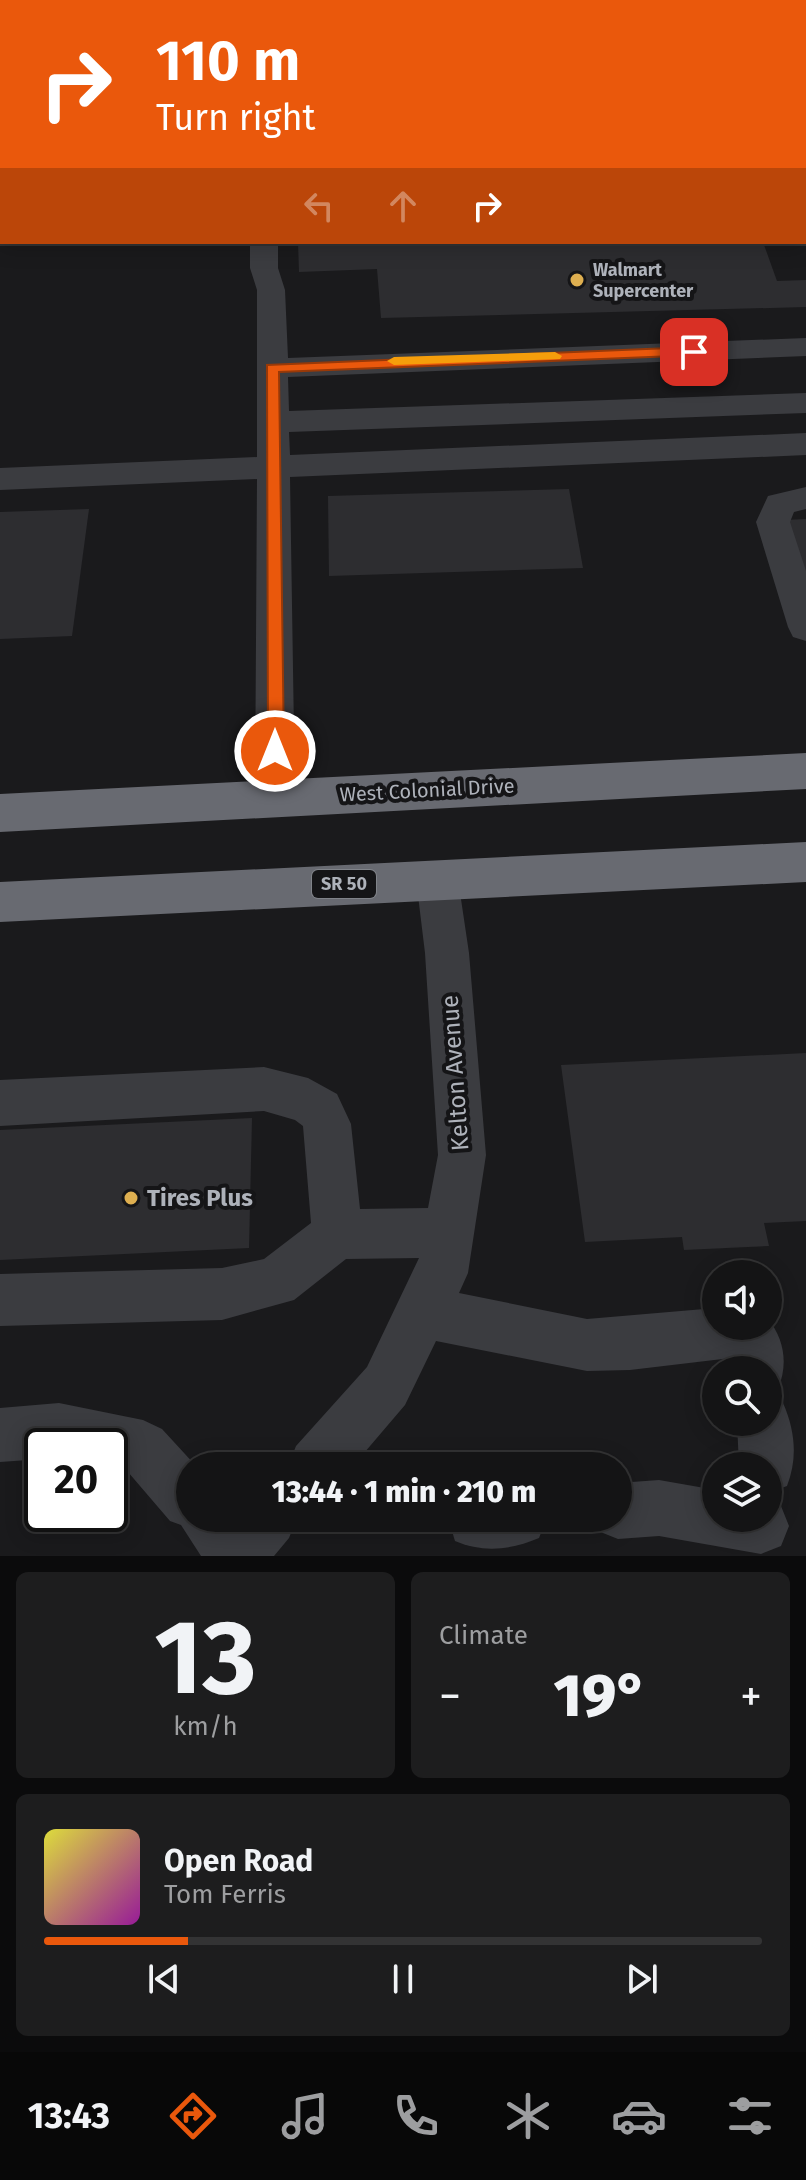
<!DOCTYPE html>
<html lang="en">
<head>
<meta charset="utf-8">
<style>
	:root { --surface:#141415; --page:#1d1d1e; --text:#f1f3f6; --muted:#9d9ea0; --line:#333334; --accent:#ea580c }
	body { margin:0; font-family:"Fira Sans",sans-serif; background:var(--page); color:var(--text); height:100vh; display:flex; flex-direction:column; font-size:30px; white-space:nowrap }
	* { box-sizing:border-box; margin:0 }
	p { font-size:26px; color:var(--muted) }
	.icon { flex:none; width:44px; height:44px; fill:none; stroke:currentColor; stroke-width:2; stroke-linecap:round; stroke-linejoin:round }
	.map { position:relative; height:1556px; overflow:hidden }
	.side { display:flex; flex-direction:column; gap:16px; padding:16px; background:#0b0b0c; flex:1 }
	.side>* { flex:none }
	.top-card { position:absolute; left:0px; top:0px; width:806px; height:244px; box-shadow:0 4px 20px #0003,0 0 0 2px var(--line); background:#ea580c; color:#fff; overflow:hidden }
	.fabs { position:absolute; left:702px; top:1260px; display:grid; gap:16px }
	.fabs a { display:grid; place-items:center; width:80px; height:80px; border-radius:50%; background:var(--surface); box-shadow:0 4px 20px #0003,0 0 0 2px var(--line); font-size:40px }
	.speed { position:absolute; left:24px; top:1428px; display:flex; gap:16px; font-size:40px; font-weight:700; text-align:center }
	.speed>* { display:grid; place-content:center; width:104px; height:104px; border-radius:50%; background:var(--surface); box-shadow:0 4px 20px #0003,0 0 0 2px var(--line); line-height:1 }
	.speed .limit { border:4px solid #111; border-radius:12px; background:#fff; color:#111 }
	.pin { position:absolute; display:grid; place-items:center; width:68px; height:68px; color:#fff; margin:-34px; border-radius:16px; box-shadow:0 4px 12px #0006 }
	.me { position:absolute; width:88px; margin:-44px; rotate:0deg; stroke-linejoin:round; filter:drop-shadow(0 0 6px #0008) }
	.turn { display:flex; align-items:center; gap:28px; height:168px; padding:0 24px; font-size:36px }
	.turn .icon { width:104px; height:104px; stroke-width:2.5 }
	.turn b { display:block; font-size:56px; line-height:68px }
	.lanes { display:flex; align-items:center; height:76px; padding:0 24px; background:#0003; justify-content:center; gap:40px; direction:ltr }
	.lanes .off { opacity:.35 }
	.big { font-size:60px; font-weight:800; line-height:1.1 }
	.side .tile { flex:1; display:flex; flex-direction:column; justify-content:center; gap:12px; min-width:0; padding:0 28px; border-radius:12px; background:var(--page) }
	.side .dial { align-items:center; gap:0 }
	.dial b { font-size:104px; line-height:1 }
	.song { display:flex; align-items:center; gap:24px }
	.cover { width:96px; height:96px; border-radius:12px; background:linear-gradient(135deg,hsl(60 70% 55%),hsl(300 70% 35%)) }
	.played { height:8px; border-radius:4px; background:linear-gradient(90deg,var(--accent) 20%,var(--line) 20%) }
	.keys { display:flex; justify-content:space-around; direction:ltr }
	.heat { display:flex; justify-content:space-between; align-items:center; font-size:44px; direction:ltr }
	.side .tiles { flex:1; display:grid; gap:16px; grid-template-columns:1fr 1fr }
	.tile:last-child { grid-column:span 2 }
	.trip { position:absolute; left:176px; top:1452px; width:456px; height:80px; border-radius:40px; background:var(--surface); box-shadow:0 4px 20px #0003,0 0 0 2px var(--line); font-weight:800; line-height:80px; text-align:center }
	.tab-bar { display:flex; height:128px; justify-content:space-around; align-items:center; background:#080808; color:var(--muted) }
	.tab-bar .icon { width:56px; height:56px }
	.tab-bar .active { color:var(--accent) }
	.tab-bar b { font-size:36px; color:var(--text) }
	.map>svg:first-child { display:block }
	.building { fill:#2d2d30 }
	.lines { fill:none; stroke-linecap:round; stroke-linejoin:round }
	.minor { fill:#3b3c40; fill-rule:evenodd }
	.highway { fill:#686a71; fill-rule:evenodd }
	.route { fill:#ea580c; stroke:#983908; stroke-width:2 }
	.slow { fill:#f59e0b }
	.poi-dot { fill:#deaf50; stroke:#151517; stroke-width:3 }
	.labels { text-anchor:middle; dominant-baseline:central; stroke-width:8; stroke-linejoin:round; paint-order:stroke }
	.far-poi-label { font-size:18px; font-weight:bold; fill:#aeb2ba; stroke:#151517; text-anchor:start }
	.shield { fill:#151517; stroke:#808389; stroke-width:2 }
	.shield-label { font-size:18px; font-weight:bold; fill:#aeb2ba }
	.street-label { font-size:20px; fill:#aeb2ba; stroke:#151517 }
	.near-street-label { font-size:24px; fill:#aeb2ba; stroke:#151517 }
	.near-poi-label { font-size:24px; font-weight:bold; fill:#aeb2ba; stroke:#151517; text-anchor:start }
</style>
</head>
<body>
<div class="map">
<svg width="806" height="1556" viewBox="0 0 806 1556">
	<rect width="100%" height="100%" fill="#1a1a1c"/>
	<g class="building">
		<path d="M 298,242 L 763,242 L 777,281 L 806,280 L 806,307 L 381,318 L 377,269 L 299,272 Z"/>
		<path d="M 569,489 L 583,568 L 329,576 L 328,496 Z"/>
		<path d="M 89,509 L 72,636 L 0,639 L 0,512 Z"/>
		<path d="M 806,519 L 806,582 L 785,520 Z"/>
		<path d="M 806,1053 L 806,1221 L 764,1223 L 769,1246 L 684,1250 L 682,1237 L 585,1242 L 561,1065 Z"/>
		<path d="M 252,1118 L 249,1248 L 0,1260 L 0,1130 Z"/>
	</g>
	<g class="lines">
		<g class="minor">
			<rect x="255" y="0" width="22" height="2"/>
			<path d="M 727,0 L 750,0 L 751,2 L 728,2 Z"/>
			<path d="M 804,144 L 806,145 L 806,163 L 804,162 Z"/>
			<rect x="0" y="151" width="2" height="16"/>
			<path d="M 250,242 L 278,242 L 278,268 L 285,290 L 288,358 L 806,338 L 806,356 L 288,377 L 289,411 L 806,393 L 806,413 L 289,432 L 290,455 L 806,433 L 806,455 L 290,477 L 295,797 L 289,809 L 275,814 L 261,809 L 255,797 L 257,479 L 0,490 L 0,468 L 257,457 L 257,290 L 250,268 Z"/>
			<path d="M 806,487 L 806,509 L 794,512 L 790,522 L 806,571 L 806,641 L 793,637 L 788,627 L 756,522 L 768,496 Z"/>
			<path d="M 437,861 L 452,866 L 458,879 L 469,953 L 486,1155 L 468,1273 L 459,1293 L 587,1319 L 716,1308 L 716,1326 L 768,1326 L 768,1319 C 785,1340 788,1365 778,1389 L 768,1393 L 768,1370 L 732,1370 L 731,1358 L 630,1370 L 587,1371 L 436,1341 L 405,1405 L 353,1466 L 288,1466 L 296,1446 L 367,1367 L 419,1258 L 346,1259 L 294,1300 L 222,1320 L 0,1326 L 0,1274 L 222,1268 L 264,1259 L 311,1223 L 303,1126 L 295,1120 L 264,1111 L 0,1126 L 0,1080 L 264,1067 L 308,1078 L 337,1094 L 351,1124 L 360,1209 L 428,1208 L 438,1155 L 425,953 L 416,879 L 422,866 Z"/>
			<path d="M 768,1396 L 783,1403 C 795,1430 798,1458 787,1486 L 768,1493 L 768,1466 L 739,1466 L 737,1422 L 768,1422 Z"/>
			<path d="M 59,1403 L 143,1420 L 162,1429 L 196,1466 L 190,1466 L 190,1518 L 297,1518 L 289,1538 L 274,1556 L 201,1556 L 181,1525 L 170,1521 L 128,1472 L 110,1468 L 110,1446 L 42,1446 L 42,1459 L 0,1462 L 0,1408 Z"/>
			<path d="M 659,1480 L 716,1490 L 716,1518 L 768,1518 L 768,1500 L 781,1506 L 789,1526 L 781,1546 L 761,1554 L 659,1536 L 618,1539 L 598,1531 L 593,1518 L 618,1518 L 618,1483 Z"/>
			<path d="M 448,1518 L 547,1518 L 539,1538 C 511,1550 483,1553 455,1541 Z"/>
		</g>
		<g class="highway">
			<path d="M 806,753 L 806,789 L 0,832 L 0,794 Z"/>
			<path d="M 806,842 L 806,882 L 0,922 L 0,882 Z"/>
		</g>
	</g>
	<path class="route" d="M 694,347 L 701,352 L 699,355 L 279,372 L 284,751 L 275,758 L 268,756 L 267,365 Z"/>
	<path class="slow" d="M 555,352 L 562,356 L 560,359 L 394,365 L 387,361 L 394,357 Z"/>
	<g class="poi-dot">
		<circle cx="577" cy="280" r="8"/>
		<circle cx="131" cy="1198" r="8"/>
	</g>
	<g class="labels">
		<g class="far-poi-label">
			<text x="593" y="270">Walmart<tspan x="593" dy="21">Supercenter</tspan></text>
		</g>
		<rect class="shield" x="312" y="870" width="64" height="28" rx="6"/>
		<g class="shield-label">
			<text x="344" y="884">SR 50</text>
		</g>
		<g class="street-label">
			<text transform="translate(427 790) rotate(-3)">West Colonial Drive</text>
		</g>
		<g class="near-street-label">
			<text transform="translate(455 1073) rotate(-94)">Kelton Avenue</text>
		</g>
		<g class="near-poi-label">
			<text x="147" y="1198">Tires Plus</text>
		</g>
	</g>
</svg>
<div class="fabs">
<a><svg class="icon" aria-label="sound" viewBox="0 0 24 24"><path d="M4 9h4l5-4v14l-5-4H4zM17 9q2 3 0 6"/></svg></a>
<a><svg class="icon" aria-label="search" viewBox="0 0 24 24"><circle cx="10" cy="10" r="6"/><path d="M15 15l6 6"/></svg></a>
<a><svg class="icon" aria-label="layers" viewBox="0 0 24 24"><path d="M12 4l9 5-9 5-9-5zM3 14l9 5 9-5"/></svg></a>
</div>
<div class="speed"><div class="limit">20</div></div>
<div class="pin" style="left:694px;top:352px;background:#d93025"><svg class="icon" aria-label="arrive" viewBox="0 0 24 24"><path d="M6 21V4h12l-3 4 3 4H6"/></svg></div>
<svg class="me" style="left:275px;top:751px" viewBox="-20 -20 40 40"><circle r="17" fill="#ea580c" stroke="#fff" stroke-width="3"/><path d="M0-11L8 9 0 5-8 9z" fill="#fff"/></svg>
<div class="trip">13:44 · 1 min · 210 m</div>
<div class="top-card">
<div class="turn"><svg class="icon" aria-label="right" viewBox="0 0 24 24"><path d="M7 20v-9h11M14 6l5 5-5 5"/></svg><div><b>110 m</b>Turn right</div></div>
<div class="lanes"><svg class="icon off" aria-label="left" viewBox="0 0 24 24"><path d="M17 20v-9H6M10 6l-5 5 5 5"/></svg><svg class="icon off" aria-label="ahead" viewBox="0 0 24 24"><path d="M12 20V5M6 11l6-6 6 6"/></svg><svg class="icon" aria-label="right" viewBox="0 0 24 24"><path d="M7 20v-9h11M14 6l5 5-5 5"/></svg></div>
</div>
</div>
<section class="side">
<div class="tiles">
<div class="tile dial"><b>13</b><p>km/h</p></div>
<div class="tile"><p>Climate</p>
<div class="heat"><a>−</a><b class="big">19°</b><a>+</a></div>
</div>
<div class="tile">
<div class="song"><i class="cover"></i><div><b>Open Road</b><p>Tom Ferris</p></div></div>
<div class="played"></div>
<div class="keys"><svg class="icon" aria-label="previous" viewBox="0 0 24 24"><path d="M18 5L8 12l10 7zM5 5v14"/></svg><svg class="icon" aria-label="pause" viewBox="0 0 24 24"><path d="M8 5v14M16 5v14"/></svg><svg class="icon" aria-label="next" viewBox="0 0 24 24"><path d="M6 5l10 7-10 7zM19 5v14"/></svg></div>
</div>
</div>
</section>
<nav class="tab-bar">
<b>13:43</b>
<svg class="icon active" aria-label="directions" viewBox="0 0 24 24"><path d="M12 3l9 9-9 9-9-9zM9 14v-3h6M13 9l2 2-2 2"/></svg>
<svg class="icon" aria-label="music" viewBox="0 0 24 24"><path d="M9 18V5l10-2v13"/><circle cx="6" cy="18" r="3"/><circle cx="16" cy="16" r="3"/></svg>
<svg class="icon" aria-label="phone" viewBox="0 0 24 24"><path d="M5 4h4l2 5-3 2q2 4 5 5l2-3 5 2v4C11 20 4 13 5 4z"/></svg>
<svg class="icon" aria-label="climate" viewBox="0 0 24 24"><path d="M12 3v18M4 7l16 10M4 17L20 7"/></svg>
<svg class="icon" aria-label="car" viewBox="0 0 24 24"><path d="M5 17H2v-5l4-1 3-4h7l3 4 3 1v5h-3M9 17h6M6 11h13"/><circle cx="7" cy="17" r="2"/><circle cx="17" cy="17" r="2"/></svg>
<svg class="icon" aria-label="filters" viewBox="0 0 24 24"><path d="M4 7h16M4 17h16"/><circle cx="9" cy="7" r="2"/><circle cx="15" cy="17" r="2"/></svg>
</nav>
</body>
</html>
